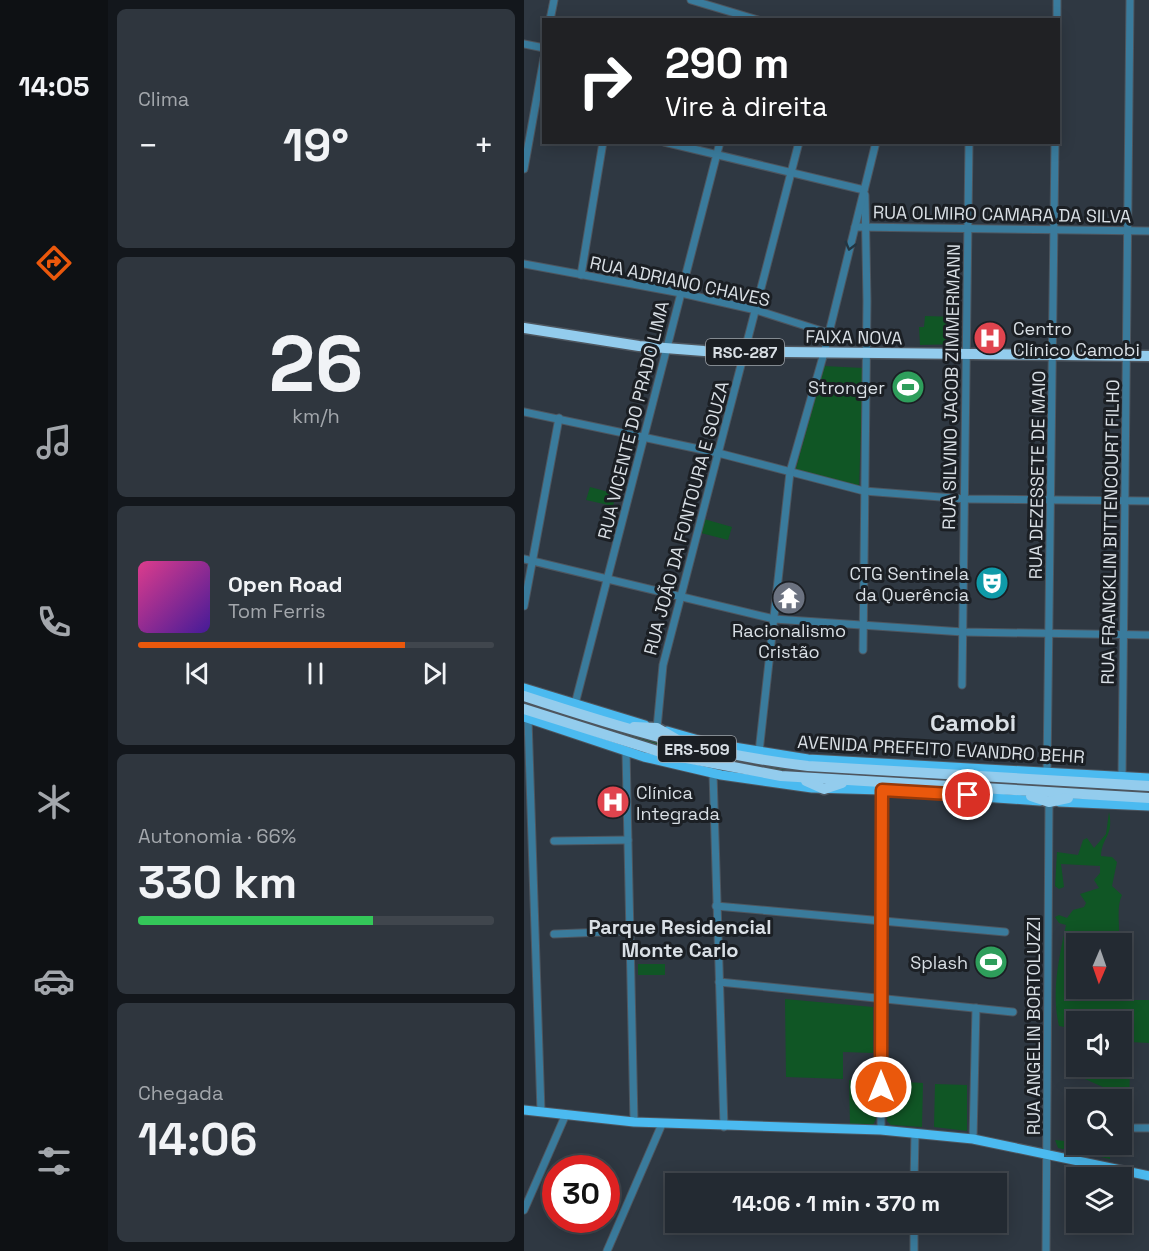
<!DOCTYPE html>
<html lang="pt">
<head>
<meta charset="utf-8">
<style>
	:root { --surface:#232a32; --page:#2f363e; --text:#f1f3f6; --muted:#a3a7ac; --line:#40464d; --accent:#ea580c }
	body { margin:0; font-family:"Space Grotesk",sans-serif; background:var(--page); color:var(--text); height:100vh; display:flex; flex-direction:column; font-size:22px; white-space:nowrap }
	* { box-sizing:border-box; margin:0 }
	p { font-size:20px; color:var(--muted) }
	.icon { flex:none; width:33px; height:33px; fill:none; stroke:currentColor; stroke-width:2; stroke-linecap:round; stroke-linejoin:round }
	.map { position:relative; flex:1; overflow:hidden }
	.panel { display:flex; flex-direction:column; gap:9px; padding:9px; background:#13171c; width:416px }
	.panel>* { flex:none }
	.banner { position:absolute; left:18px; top:18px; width:518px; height:126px; border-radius:0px; box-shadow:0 3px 15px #0003,0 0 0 2px var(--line); background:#202124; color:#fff; overflow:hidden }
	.needle { width:39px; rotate:182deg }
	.tools { position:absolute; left:542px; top:933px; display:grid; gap:12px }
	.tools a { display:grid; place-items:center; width:66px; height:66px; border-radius:0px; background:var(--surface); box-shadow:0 3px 15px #0003,0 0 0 2px var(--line); font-size:30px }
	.speed { position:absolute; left:18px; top:1155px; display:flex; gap:12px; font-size:30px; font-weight:700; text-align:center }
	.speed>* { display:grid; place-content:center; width:78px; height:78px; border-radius:50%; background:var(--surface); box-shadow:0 3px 15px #0003,0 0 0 2px var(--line); line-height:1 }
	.speed .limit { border:9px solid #d22; background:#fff; color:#111 }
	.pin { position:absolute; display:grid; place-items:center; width:51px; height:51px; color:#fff; margin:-26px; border:3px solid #fff; border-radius:50%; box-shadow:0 2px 6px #0007 }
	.me { position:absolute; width:66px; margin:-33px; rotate:0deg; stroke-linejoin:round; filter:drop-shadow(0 0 4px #0008) }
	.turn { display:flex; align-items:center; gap:21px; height:126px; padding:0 24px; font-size:27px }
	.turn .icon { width:78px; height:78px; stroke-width:2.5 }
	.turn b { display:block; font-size:42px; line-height:51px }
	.big { font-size:45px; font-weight:700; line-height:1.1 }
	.panel .tile { flex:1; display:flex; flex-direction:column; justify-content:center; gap:9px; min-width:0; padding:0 21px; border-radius:9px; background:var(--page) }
	.panel .dial { align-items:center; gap:0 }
	.dial b { font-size:78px; line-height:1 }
	.song { display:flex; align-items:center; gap:18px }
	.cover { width:72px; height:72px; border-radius:9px; background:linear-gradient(135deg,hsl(330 70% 55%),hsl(260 70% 35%)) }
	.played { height:6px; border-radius:3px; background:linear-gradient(90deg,var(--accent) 75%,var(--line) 75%) }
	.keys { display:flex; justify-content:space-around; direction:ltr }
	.heat { display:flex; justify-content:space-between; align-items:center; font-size:33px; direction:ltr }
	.charge { height:9px; border-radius:4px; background:linear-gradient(90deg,#34c759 66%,var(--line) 0) }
	.trip { position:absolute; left:141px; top:1173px; width:342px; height:60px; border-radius:0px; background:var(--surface); box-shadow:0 3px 15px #0003,0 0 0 2px var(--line); font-weight:700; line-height:60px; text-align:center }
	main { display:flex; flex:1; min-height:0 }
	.menu { display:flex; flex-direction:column; width:108px; justify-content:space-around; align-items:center; background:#0e1114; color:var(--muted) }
	.menu .icon { width:42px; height:42px }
	.menu .on { color:var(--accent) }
	.menu b { font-size:27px; color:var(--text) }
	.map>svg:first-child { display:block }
	.green { fill:#105625 }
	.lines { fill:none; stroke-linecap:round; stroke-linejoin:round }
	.minor-casing { stroke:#4e565f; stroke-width:9 }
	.major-casing { stroke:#4e565f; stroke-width:11 }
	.highway-casing { stroke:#4e565f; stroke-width:13 }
	.minor { stroke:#3a7b9c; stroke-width:7 }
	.major { stroke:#4bbaf0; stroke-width:9 }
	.highway { stroke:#93cced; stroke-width:10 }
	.oneway { stroke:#233642 }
	.route-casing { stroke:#983908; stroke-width:15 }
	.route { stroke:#ea580c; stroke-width:10 }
	.labels { text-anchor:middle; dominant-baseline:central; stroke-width:6; stroke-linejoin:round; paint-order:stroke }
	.shield { fill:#1b1f24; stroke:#a0a5ab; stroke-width:1.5 }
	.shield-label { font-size:16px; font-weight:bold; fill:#d9dfe5 }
	.street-label { font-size:18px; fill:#d9dfe5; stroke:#1b1f24 }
	.poi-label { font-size:18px; fill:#d9dfe5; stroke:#1b1f24; text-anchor:end }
	.neighbourhood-label { font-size:20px; font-weight:bold; fill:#d9dfe5; stroke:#1b1f24 }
	.district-label { font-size:24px; font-weight:bold; fill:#d9dfe5; stroke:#1b1f24 }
</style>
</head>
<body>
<main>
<nav class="menu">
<b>14:05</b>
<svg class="icon on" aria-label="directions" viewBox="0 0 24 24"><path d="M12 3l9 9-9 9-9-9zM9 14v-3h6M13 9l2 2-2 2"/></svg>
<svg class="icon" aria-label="music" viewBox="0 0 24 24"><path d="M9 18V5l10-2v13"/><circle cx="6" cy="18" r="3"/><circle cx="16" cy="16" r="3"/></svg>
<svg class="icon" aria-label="phone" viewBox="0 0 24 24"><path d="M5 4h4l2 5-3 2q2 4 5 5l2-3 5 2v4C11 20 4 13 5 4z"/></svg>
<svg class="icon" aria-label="climate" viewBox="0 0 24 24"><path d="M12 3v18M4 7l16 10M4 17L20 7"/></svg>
<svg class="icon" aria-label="car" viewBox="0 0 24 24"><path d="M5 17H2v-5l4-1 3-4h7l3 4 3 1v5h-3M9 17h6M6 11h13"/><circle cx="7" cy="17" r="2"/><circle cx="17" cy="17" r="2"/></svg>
<svg class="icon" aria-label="filters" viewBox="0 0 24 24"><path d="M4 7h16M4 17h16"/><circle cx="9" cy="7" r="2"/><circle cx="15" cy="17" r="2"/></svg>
</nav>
<section class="panel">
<div class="tile"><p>Clima</p>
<div class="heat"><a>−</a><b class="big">19°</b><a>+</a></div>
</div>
<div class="tile dial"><b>26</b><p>km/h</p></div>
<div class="tile">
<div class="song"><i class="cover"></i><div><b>Open Road</b><p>Tom Ferris</p></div></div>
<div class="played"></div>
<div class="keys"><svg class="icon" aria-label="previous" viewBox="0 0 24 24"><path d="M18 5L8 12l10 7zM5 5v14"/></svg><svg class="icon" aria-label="pause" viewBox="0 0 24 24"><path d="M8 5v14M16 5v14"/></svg><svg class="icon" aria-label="next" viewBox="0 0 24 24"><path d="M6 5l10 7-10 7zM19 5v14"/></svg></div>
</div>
<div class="tile"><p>Autonomia · 66%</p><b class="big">330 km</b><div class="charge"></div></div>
<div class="tile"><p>Chegada</p><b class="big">14:06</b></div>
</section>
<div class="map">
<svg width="626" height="1251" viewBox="0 0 626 1251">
	<rect width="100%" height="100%" fill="#2f3842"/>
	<g class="green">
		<path d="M 401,316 L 434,317 L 435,344 L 396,345 L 395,327 L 400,327 Z"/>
		<path d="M 300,366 L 339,368 L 335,487 L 271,472 Z"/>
		<path d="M 66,487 L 92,494 L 89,506 L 62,500 Z"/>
		<path d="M 180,519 L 208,527 L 204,540 L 177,533 Z"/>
		<path d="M 7,702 C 67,721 126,743 188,756 C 247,768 307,770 367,773 L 361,779 C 316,777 270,776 225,767 C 150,753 78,730 5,707 Z"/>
		<path d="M 585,812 C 590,837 578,836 577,856 L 588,857 L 593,862 L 588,886 L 598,895 C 592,907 596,926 595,941 L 603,949 L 604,958 L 602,960 L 597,957 L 597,944 L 552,944 L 552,988 L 589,989 L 607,995 L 607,1000 L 625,1000 L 625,1043 L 606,1042 L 605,1136 L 602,1142 L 597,1144 L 597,1100 L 583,1099 L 581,1088 L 561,1079 L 563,1075 L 575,1074 L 582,1067 L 597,1066 L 597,1022 L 552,1022 L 552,1029 L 535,1026 C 527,992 535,958 542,925 L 535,923 L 531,917 L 535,915 L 543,918 L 549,910 L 560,907 L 562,903 L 556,894 L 575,888 L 570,880 L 576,873 L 576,866 L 537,864 L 540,887 L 535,889 L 531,886 L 533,852 L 554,855 L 559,840 L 563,838 L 570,848 L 582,834 Z"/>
		<rect x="114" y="964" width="27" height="11"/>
		<path d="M 261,999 L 349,1007 L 349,1053 L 319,1052 L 319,1079 L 262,1077 Z"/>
		<path d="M 325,1080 L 353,1081 L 352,1119 L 349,1125 L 326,1124 Z"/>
		<path d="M 363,1081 L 399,1083 L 398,1127 L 367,1125 L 363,1121 Z"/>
		<path d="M 411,1084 L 443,1085 L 443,1131 L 410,1127 Z"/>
		<path d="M 531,1140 L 550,1142 L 552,1140 L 552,1144 L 595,1145 L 586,1148 L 586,1159 L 534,1148 Z"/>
	</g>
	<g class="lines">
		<g class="minor-casing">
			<g id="minor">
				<path d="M 167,0 L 234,20"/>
				<path d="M 26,20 L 30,0"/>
				<path d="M 533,20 L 533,0"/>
				<path d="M 0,44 L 20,48"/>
				<path d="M 140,142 L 340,190"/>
				<path d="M 0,169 L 20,58"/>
				<path d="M 331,227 L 626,231"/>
				<path d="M 0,264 L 157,293 L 232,310 L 304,333"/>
				<path d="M 57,275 L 79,142"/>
				<path d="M 0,412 L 194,453 L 340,491 L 442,499 L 626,501"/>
				<path d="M 0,559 L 250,619 L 439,632 L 626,635"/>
				<path d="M 0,606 L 35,418"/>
				<path d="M 339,650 L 343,301 L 341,195"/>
				<path d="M 438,685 L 445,142"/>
				<path d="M 51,704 L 196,142"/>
				<path d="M 4,719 L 17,1112"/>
				<path d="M 133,728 L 139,665 L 275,142"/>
				<path d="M 102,751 L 110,1122"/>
				<path d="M 235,752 L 266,472 L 300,353 L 352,142"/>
				<path d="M 523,771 L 531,142"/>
				<path d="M 189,773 L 200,1127"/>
				<path d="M 598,776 L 606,0"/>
				<path d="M 30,841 L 104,840"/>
				<path d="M 192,906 L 481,932"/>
				<path d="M 30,934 L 106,931"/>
				<path d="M 195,982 L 489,1012"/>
				<path d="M 611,1128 L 626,1128"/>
				<path d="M 357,1130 L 358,790"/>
				<path d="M 449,1139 L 452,1008"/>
				<path d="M 390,1184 L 391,1133"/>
				<path d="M 0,1210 L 42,1114"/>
				<path d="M 83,1251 L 138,1124"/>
				<path d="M 390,1251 L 390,1222"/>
				<path d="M 522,1251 L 525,802"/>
			</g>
		</g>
		<g class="major-casing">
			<g id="major">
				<path d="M 0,688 L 121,725"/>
				<path d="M 0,717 L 120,757 L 197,775 L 288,788 L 358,790 L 516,801"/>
				<path d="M 143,731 L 185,743 L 284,759 L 626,778"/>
				<path d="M 535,802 L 626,806"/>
				<path d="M 0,1110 L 110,1122 L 357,1130 L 449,1139 L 626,1176"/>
			</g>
		</g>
		<g class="highway-casing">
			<g id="highway">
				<path d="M 0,328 L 115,346 L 180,351 L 626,356"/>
				<path d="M 0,696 C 94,727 186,755 284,766 L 626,786"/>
				<path d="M 0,709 L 146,755 L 257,776 L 626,798"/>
				<path d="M 110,727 L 133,728 L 152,739"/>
				<path d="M 282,781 L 300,789 L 318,783"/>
				<path d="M 507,796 L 525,802 L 544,798"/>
			</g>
		</g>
		<use href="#minor" class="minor"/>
		<use href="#major" class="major"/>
		<use href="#highway" class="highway"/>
	</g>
	<defs><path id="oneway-chevron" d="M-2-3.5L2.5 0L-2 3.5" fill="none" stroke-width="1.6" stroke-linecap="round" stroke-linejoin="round" transform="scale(1.5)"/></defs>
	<use class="oneway" href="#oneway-chevron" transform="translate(326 246) rotate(105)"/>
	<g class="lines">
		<g class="route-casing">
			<path id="route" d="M 357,1087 L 358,790 L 444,795"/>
		</g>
		<use href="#route" class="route"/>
	</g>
	<defs>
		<g id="hospital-disc" transform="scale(1.725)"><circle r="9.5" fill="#e0444e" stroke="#1b1f24"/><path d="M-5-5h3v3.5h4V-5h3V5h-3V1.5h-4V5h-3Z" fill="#fff"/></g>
		<g id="stadium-disc" transform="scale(1.725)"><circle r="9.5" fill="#2e9e5b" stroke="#1b1f24"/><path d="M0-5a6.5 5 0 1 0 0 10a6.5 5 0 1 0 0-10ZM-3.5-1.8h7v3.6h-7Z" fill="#fff"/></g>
		<g id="theatre-disc" transform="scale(1.725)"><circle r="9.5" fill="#0f9aa8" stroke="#1b1f24"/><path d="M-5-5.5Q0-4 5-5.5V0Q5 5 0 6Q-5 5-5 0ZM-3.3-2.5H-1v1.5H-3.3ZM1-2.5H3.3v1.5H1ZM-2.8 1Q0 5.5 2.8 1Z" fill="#fff"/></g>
		<g id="temple-disc" transform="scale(1.725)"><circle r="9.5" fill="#6b7280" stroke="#1b1f24"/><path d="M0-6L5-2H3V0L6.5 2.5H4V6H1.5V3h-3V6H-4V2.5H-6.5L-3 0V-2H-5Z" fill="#fff"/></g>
	</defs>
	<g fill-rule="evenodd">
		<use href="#hospital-disc" x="466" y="338"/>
		<use href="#stadium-disc" x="384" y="387"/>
		<use href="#theatre-disc" x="468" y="583"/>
		<use href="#temple-disc" x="265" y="598"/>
		<use href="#hospital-disc" x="89" y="802"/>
		<use href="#stadium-disc" x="467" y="962"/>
	</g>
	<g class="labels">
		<g class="shield">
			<rect x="182" y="339" width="78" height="26" rx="4.5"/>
			<rect x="134" y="736" width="78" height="26" rx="4.5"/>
		</g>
		<g class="shield-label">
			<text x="221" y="352">RSC-287</text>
			<text x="173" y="749">ERS-509</text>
		</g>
		<g class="street-label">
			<text transform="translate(478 214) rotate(1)">RUA OLMIRO CAMARA DA SILVA</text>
			<text transform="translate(156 281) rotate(12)">RUA ADRIANO CHAVES</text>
			<text transform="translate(330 337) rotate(1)">FAIXA NOVA</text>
			<text transform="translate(427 387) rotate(-89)">RUA SILVINO JACOB ZIMMERMANN</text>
			<text transform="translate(109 420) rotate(-76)">RUA VICENTE DO PRADO LIMA</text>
			<text transform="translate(513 475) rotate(-89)">RUA DEZESSETE DE MAIO</text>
			<text transform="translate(162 518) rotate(-75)">RUA JOÃO DA FONTOURA E SOUZA</text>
			<text transform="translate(586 532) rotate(-89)">RUA FRANCKLIN BITTENCOURT FILHO</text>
			<text transform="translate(417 749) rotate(3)">AVENIDA PREFEITO EVANDRO BEHR</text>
			<text transform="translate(509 1026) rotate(-90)">RUA ANGELIN BORTOLUZZI</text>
		</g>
		<g class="poi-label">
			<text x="489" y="328" text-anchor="start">Centro<tspan x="489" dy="21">Clínico Camobi</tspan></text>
			<text x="361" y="387">Stronger</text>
			<text x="445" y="573">CTG Sentinela<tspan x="445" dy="21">da Querência</tspan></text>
			<text x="265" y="630" text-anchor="middle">Racionalismo<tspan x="265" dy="21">Cristão</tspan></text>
			<text x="112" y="792" text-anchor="start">Clínica<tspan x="112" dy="21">Integrada</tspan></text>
			<text x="444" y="962">Splash</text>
		</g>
		<g class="neighbourhood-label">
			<text x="156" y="927">Parque Residencial<tspan x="156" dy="23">Monte Carlo</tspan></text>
		</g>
		<g class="district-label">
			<text x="449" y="722">Camobi</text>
		</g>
	</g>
</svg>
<div class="tools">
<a><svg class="needle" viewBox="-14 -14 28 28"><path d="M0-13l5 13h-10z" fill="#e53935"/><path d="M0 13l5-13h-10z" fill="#a3a7ac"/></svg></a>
<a><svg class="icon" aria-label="sound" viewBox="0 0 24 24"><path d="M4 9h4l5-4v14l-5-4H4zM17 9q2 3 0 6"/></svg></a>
<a><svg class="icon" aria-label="search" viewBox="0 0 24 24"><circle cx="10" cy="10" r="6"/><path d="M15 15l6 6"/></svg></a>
<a><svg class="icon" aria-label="layers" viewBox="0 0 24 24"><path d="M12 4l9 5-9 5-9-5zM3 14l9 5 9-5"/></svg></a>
</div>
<div class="speed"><div class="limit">30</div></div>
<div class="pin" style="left:444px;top:795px;background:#d93025"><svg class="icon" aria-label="arrive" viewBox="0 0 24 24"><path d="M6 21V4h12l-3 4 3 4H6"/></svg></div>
<svg class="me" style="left:357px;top:1087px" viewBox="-20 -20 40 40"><circle r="17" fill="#ea580c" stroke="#fff" stroke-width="3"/><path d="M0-11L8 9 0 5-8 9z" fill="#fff"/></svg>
<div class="trip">14:06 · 1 min · 370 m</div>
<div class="banner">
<div class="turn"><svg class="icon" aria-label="right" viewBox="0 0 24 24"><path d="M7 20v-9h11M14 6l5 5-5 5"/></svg><div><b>290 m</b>Vire à direita</div></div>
</div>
</div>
</main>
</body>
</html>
